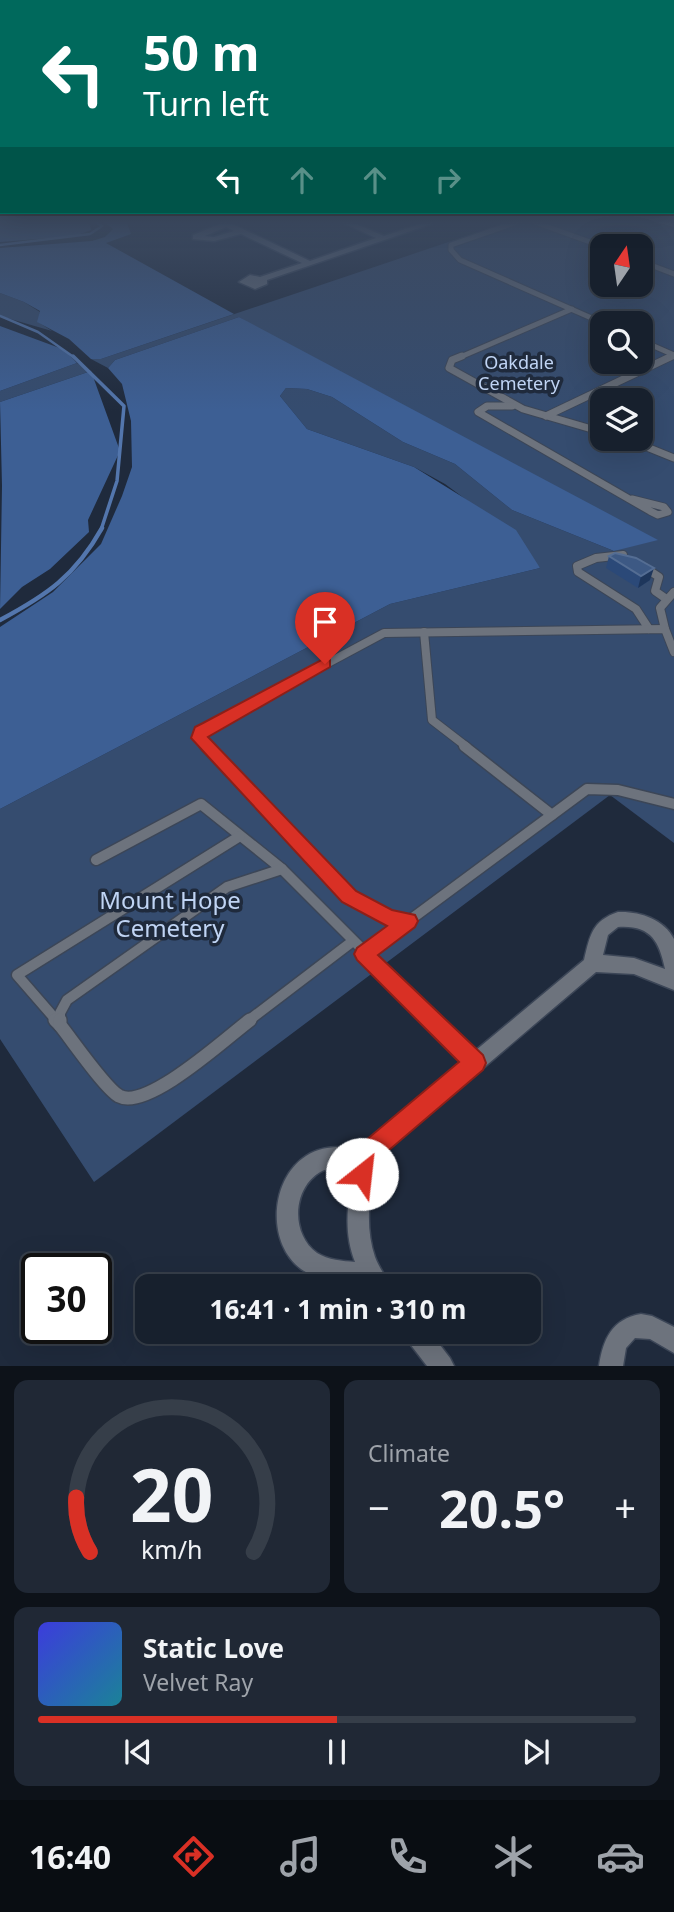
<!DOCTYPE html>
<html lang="en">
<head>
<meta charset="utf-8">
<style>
	:root { --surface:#17202d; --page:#202835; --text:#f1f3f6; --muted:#9ea3aa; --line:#363e49; --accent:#d93025 }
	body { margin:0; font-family:"Noto Sans",sans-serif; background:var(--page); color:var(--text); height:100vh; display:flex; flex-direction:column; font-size:26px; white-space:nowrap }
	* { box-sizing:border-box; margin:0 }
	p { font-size:23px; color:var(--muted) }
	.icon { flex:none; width:38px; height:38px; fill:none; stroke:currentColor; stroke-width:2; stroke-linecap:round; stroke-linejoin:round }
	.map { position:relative; height:1366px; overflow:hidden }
	.side { display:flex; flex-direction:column; gap:14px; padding:14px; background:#0d1219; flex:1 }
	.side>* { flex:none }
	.top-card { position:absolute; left:0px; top:0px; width:676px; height:214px; box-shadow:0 7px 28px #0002,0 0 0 2px var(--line); background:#00695c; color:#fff; overflow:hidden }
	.needle { width:46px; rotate:13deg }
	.tools { position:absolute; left:590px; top:234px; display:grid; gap:14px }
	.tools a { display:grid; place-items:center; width:63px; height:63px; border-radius:14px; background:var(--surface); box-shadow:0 7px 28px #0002,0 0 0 2px var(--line); font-size:35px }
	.speed { position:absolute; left:21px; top:1253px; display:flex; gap:14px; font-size:35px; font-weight:700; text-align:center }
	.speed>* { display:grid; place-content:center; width:91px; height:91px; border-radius:50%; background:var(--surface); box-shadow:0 7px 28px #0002,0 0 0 2px var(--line); line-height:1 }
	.speed .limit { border:4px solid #111; border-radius:10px; background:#fff; color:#111 }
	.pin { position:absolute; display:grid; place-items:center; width:60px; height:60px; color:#fff; margin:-72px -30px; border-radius:50% 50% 50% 0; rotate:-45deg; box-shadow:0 0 7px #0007 }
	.pin .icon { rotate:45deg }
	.me { position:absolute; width:77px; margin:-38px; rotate:29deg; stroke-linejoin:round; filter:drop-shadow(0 0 5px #0008) }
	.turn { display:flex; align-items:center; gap:24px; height:147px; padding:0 28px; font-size:32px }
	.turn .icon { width:91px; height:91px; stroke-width:2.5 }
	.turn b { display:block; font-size:49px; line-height:60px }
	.lanes { display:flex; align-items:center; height:66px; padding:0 28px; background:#0003; justify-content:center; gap:35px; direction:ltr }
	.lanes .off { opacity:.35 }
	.big { font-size:52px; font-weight:700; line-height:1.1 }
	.side .widget { flex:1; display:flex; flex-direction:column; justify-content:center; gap:10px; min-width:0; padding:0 24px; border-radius:14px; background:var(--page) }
	.side .dial { align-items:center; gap:0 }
	.dial svg { height:182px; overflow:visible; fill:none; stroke:var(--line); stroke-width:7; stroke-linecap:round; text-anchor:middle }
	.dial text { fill:var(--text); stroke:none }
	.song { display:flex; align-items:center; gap:21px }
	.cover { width:84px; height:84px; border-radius:10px; background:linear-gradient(135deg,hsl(240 70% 55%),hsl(190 70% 35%)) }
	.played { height:7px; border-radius:4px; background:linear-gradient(90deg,var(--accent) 50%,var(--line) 50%) }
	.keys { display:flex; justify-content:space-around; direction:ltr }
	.heat { display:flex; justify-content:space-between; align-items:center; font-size:38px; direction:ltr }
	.side .tiles { flex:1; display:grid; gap:14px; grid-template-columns:1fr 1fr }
	.widget:last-child { grid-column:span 2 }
	.trip { position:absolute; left:135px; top:1274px; width:406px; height:70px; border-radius:14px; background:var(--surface); box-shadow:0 7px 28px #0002,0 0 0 2px var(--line); font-weight:700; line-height:70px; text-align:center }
	.tabs { display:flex; height:112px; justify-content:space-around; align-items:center; background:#090d12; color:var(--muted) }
	.tabs .icon { width:49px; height:49px }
	.tabs .selected { color:var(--accent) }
	.tabs b { font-size:32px; color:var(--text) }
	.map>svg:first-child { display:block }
	.green { fill:#354c6f; fill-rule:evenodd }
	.forest { fill:#3d5f94 }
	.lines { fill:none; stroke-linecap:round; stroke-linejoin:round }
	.stream-far2 { stroke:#5376ad; stroke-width:2.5 }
	.stream-far1 { stroke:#5376ad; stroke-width:3.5 }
	.stream { stroke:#5376ad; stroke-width:4.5 }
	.lane-far4-casing { stroke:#3c4657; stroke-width:7 }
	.lane-far3-casing { stroke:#3c4657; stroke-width:9 }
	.lane-far2-casing { stroke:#3c4657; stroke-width:10 }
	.lane-far1-casing { stroke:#3c4657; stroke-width:13 }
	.lane-casing { stroke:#3c4657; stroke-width:16 }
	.street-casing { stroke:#3c4657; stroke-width:3 }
	.secondary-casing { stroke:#3c4657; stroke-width:3 }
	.lane-far4 { stroke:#6d737d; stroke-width:5 }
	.lane-far3 { stroke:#6d737d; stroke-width:7 }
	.lane-far2 { stroke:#6d737d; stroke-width:8 }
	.lane-far1 { stroke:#6d737d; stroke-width:10 }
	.lane { stroke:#6d737d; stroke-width:13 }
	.street { fill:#6d737d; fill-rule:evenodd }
	.secondary { fill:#949dac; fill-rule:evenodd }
	.wall { fill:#2b4978 }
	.shaded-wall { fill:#1e365b }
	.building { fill:#3d5984; stroke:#546d93; stroke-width:2 }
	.route { fill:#d93025; stroke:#8d1f18; stroke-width:2 }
	.labels { text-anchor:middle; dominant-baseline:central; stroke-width:7; stroke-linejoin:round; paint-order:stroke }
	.far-park-label { font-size:18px; fill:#c0d4f4; stroke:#1f2a3c }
	.near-park-label { font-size:24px; fill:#c0d4f4; stroke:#1f2a3c }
</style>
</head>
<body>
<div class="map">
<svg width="674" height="1366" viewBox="0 0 674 1366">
	<rect width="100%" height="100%" fill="#1f2a3c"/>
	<g class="green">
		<path d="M 514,220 L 657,220 L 674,226 L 674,843 L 610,795 L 94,1182 L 0,1039 L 0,809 L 390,604 L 540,568 L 476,507 L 445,484 L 414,467 L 307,429 L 280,396 L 286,388 L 307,389 L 332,397 L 403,442 L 455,464 L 512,510 L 614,551 L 239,317 L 115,360 L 108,368 L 91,359 L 101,359 ZM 602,247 L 640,247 L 640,285 L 602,285 ZM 602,324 L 640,324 L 640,362 L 602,362 ZM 602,401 L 640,401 L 640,439 L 602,439 Z"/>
		<path d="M 0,293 L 24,302 L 40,312 L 38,322 L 52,331 L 0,316 Z"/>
		<path d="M 77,363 L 91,371 L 0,402 L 0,391 Z"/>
	</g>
	<g class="forest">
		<path d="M 0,220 L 84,220 L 90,225 L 91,230 L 75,236 L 0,242 Z"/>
		<path d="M 101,220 L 126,220 L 131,234 L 106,243 L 234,314 L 101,359 L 91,359 L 69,339 L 37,322 L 40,311 L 24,302 L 0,293 L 0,248 L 92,241 L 105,237 L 113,229 Z"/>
		<path d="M 239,317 L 658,540 L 614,551 L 512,510 L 455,464 L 403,442 L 332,397 L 307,389 L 286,388 L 280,396 L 307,429 L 414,467 L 516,530 L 540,568 L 390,604 L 0,809 L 0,627 L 53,592 L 101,544 L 122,496 L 132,467 L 131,421 L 122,384 L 108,368 L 115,360 Z"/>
		<path d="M 0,326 L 65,350 L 77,363 L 0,391 Z"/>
		<path d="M 91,371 L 120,451 L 88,520 L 89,532 L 50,569 L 22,587 L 0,609 L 2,486 L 0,402 Z"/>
	</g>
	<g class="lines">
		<g class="stream-far2">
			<path d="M 0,245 L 90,234 L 102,226 L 92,220"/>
			<path d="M 0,316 L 38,332 L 75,358"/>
		</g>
		<path class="stream-far1" d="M 73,356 L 124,406 L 117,481 L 101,530"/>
		<path class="stream" d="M 0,620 C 47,595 75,576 102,528"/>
		<g class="lane-far4-casing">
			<g id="lane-far4">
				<path d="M 523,220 L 451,245 L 451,250 L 460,260 L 605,324"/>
				<path d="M 529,220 L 604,247"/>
				<path d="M 640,261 L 674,274"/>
				<path d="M 640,340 L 674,355"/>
				<path d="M 458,358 L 572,309"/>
				<path d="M 669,358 L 674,355"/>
			</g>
		</g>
		<g class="lane-far3-casing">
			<g id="lane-far3">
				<path d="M 462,356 L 452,360 L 449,368 L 523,409 L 602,432"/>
				<path d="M 512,406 L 487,406 L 478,412 L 650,511 L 658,515 L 668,512 L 664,507 L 632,499"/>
				<path d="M 546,416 L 672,356"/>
				<path d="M 627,439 L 674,458"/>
			</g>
		</g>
		<g class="lane-far2-casing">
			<g id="lane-far2">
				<path d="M 623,555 L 596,558 L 577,566 L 578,572 L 636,609 L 649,629"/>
				<path d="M 644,567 L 659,577 L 655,591 L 665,598"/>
				<path d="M 665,629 L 660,608 L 674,592"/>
				<path d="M 424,632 L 432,720 L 467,747"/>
				<path d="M 206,747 L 199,738 L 201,731 L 384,633 L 665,629 L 674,652"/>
			</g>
		</g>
		<g class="lane-far1-casing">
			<g id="lane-far1">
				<path d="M 205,746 L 349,896 L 388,918 L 408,921"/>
				<path d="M 464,746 L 552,815"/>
				<path d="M 96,860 L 201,804 L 282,869 L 434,1021"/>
				<path d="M 364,954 L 587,789 L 618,790 L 674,804"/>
				<path d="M 57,1021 L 17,975 L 240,836"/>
				<path d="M 60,1021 L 60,1013 L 67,1000 L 227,887 L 282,869"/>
				<path d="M 248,1021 L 353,941"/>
			</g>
		</g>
		<g class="lane-casing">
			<g id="lane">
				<path d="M 55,1020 L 60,1025"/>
				<path d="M 60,1020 L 60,1025 C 72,1040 105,1088 119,1096 C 147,1111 226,1038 250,1020"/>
				<path d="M 432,1020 L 475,1063"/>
			</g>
		</g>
		<g class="street-casing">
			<g id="street">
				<path d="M 214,220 L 224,220 L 310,261 L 376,238 L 337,220 L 347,220 L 384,236 L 432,220 L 443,220 L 267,280 L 267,284 L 255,289 L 239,282 L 250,275 L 260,277 L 302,263 L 241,234 L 214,241 L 193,239 L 193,235 L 220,224 ZM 226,227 L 234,231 L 214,237 L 205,236 Z"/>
				<path d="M 618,912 C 639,911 664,919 674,939 L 674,990 L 634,974 L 596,972 L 381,1155 C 369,1186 364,1225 375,1257 C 379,1268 386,1276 390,1286 C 362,1286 325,1286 301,1269 C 266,1243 270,1179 306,1156 C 324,1144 343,1147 363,1148 L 367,1141 L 584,960 C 590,935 592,921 618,912 ZM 618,927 C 650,925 659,940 665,969 L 634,958 L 603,955 L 608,935 ZM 335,1167 L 356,1168 C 347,1199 343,1232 355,1262 C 343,1261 328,1260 317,1253 C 286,1231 294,1173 335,1167 Z"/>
				<path d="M 641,1314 L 652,1316 L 674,1327 L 674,1353 L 650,1339 L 635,1338 L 626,1348 L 623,1366 L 599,1366 C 603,1339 612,1319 641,1314 Z"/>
				<path d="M 404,1332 L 430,1332 L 450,1358 L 454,1366 L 427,1366 L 407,1340 Z"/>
			</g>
		</g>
		<g class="secondary-casing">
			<path id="secondary" d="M 655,220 L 674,223 L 674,227 L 656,222 Z"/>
		</g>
		<use href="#lane-far4" class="lane-far4"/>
		<use href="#lane-far3" class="lane-far3"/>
		<use href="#lane-far2" class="lane-far2"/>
		<use href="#lane-far1" class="lane-far1"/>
		<use href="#lane" class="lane"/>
		<use href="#street" class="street"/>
		<use href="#secondary" class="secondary"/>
	</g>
	<path class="wall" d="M 609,556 L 650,580 L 638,588 L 606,568 Z"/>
	<path class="shaded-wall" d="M 654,568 L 650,580 L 638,588 L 641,576 Z"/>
	<path class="building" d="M 615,553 L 636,558 L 654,568 L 641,576 L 609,556 Z"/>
	<linearGradient id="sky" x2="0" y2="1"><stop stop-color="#111721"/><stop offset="0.54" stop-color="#3c4a61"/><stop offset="1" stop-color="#3c4a61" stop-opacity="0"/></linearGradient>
	<rect width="674" height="411" fill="url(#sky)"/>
	<path class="route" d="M 325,658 L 330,660 L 330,667 L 208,737 L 356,891 L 392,910 L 415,915 L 418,921 L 415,927 L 378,955 L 483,1055 L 486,1063 L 483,1070 L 382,1156 L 370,1182 L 362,1186 L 353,1182 L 350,1174 L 366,1140 L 459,1062 L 357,960 L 354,954 L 357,948 L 387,926 L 342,902 L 191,738 L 195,727 L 203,723 Z"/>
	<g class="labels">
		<g class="far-park-label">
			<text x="519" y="362">Oakdale<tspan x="519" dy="21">Cemetery</tspan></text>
		</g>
		<g class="near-park-label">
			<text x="170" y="899">Mount Hope<tspan x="170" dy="28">Cemetery</tspan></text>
		</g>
	</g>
</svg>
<div class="tools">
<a><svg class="needle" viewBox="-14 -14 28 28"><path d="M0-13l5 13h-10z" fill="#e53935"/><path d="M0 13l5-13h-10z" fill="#9ea3aa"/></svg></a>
<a><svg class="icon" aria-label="search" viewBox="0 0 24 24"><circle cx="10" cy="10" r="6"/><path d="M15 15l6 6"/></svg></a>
<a><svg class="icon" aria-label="layers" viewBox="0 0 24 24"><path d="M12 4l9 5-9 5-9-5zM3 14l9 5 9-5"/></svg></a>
</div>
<div class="speed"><div class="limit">30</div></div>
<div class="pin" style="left:325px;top:664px;background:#d93025"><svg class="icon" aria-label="arrive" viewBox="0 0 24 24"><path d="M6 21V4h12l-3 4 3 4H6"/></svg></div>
<svg class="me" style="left:362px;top:1174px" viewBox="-20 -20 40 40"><circle r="19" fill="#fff"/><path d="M0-13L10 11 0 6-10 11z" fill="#d93025"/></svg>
<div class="trip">16:41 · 1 min · 310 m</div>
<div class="top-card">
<div class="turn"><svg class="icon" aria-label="left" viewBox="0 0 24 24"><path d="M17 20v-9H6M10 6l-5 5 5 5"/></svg><div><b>50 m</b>Turn left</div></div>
<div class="lanes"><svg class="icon" aria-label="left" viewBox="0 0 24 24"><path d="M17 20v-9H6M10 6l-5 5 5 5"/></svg><svg class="icon off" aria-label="ahead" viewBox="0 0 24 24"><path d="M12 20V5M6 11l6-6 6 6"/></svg><svg class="icon off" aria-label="ahead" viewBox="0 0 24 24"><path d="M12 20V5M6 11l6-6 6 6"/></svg><svg class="icon off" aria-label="right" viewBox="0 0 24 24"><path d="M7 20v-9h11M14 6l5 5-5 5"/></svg></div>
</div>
</div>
<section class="side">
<div class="tiles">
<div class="widget dial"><svg viewBox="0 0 100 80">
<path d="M14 69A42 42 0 1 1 86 69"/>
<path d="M14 69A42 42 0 0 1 8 45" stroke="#d93025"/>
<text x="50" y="56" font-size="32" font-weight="700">20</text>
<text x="50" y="72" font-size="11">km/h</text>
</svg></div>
<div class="widget"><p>Climate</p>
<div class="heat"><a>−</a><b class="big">20.5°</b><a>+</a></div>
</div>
<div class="widget">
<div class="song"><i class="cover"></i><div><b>Static Love</b><p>Velvet Ray</p></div></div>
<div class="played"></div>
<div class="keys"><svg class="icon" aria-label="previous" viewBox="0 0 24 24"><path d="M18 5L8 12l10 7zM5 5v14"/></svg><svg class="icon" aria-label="pause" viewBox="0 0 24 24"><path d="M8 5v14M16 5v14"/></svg><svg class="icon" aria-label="next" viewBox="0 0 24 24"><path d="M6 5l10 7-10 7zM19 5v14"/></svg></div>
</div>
</div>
</section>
<nav class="tabs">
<b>16:40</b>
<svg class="icon selected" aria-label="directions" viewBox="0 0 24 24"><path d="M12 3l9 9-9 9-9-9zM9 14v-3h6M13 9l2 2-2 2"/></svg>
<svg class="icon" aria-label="music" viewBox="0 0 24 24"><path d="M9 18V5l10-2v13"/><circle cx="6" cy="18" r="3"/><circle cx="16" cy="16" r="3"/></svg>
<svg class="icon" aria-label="phone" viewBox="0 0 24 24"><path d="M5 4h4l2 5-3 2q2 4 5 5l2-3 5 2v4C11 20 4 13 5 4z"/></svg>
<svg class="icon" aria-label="climate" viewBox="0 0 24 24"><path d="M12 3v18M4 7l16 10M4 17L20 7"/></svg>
<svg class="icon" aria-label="car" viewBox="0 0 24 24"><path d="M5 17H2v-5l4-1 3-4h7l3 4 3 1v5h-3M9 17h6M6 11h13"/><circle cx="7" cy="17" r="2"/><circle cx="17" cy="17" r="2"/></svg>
</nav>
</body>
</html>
